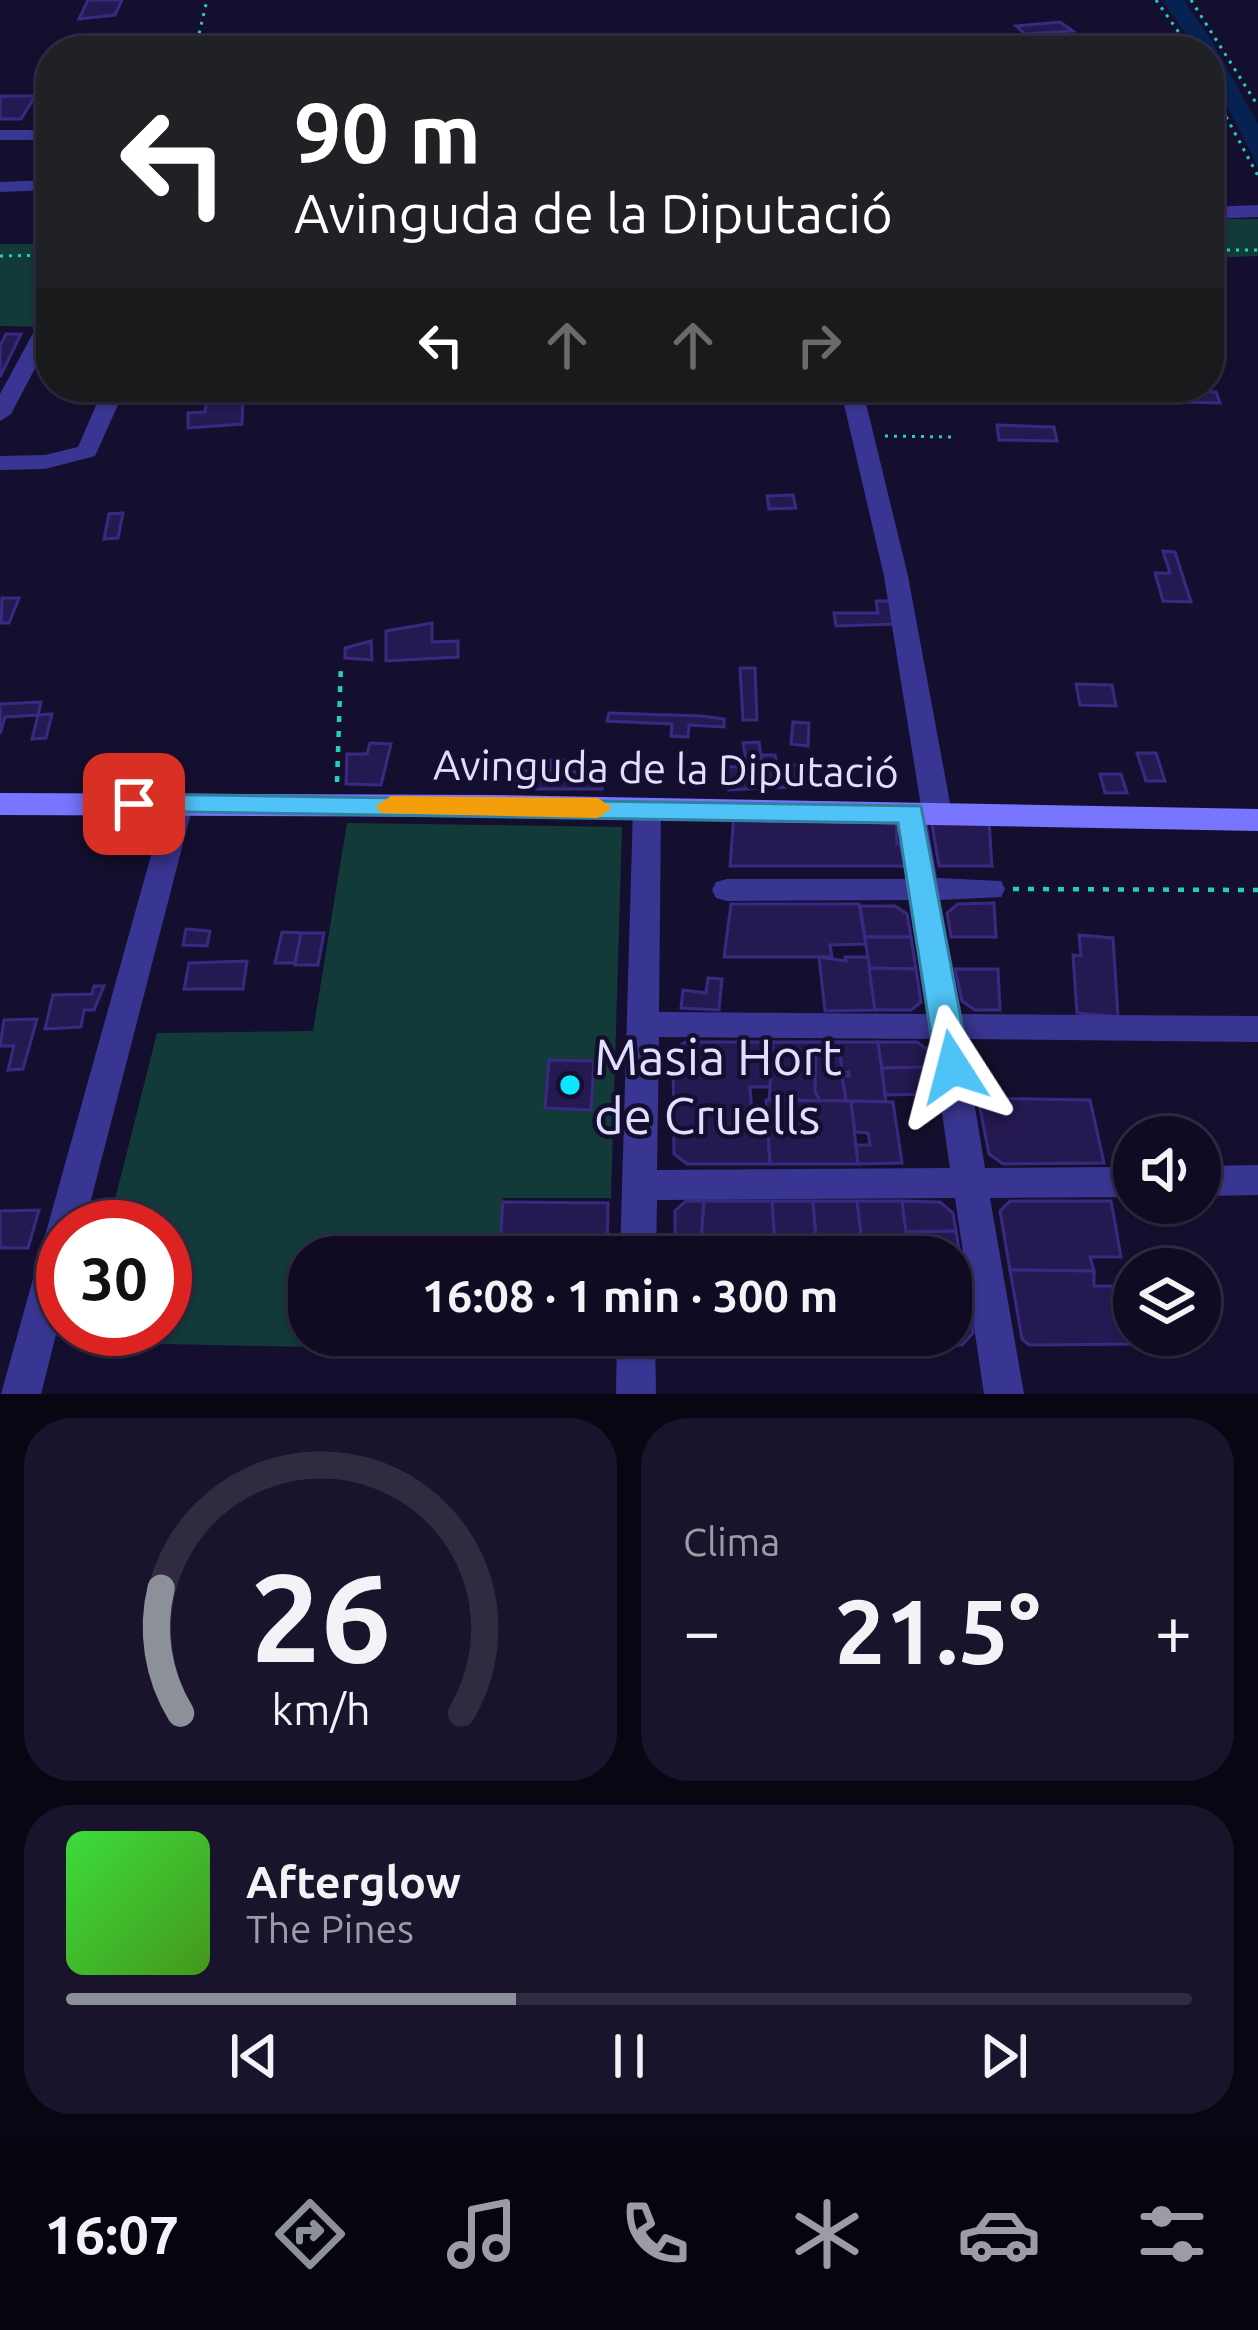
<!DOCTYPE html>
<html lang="es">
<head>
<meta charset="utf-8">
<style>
	:root { --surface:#100b23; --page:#19142b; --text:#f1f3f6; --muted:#9c9ba6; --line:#302b41; --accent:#8c9099 }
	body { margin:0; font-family:Ubuntu,sans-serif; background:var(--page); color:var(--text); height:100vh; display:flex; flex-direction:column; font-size:45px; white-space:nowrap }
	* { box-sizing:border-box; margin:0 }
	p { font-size:39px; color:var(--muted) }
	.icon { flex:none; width:66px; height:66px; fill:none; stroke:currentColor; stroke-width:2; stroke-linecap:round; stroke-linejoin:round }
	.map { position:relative; height:1394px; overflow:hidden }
	.side { display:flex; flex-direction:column; gap:24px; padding:24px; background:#090613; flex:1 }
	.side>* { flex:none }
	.banner { position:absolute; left:36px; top:36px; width:1188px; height:366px; border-radius:48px; box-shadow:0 3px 9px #0004,0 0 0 3px var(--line); background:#202124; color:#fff; overflow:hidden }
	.controls { position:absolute; left:1113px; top:1116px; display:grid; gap:24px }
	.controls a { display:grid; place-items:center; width:108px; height:108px; border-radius:50%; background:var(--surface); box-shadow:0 3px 9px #0004,0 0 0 3px var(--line); font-size:60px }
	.speed { position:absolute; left:36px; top:1200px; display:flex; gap:24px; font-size:60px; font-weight:700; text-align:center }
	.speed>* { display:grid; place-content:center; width:156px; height:156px; border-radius:50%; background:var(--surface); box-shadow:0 3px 9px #0004,0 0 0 3px var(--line); line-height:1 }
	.speed .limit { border:18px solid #d22; background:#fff; color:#111 }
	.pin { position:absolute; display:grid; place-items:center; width:102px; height:102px; color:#fff; margin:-51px; border-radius:24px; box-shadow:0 6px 18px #0006 }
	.me { position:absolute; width:132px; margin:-66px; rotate:351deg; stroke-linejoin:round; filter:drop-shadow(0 0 9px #0008) }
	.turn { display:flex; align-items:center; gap:42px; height:252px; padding:0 60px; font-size:54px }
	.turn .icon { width:156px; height:156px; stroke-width:2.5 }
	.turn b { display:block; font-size:84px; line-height:102px }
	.lanes { display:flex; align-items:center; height:114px; padding:0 60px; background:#0003; justify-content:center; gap:60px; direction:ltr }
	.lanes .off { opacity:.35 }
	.big { font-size:90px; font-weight:700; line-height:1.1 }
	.side .card { flex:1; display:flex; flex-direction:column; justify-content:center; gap:18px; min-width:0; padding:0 42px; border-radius:48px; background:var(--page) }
	.side .dial { align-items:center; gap:0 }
	.dial svg { height:312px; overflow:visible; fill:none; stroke:var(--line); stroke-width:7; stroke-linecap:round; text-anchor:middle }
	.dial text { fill:var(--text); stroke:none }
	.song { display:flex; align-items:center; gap:36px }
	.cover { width:144px; height:144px; border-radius:18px; background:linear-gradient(135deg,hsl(120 70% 55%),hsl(100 70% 35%)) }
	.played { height:12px; border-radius:6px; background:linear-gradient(90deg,var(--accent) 40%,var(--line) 40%) }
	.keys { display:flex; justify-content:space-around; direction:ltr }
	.heat { display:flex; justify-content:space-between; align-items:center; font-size:66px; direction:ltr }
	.side .tiles { flex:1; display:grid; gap:24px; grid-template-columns:1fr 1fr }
	.card:last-child { grid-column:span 2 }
	.trip { position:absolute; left:288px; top:1236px; width:684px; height:120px; border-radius:48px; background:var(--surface); box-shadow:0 3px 9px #0004,0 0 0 3px var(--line); font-weight:700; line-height:120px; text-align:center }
	.tabs { display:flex; height:192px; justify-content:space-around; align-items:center; background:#06040e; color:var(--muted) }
	.tabs .icon { width:84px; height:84px }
	.tabs .on { color:var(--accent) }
	.tabs b { font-size:54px; color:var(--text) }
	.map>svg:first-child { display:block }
	.green { fill:#113a39 }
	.water { fill:#052252 }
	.building { fill:#251952; stroke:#3a2981; stroke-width:3 }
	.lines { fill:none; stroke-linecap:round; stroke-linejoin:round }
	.path-far1 { stroke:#24cdc2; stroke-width:3; stroke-dasharray:3 6; stroke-linecap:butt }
	.path { stroke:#24cdc2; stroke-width:4.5; stroke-dasharray:6 9; stroke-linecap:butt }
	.street { fill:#393693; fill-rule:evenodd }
	.secondary { fill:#7875ff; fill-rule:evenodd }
	.route { fill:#4fc3f7; stroke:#337fa1; stroke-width:3 }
	.slow { fill:#f59e0b }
	.poi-dot { fill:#0ae7ff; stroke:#150f2f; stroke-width:4.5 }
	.labels { text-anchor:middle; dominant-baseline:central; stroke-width:9; stroke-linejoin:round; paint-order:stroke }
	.street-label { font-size:42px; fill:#e1deff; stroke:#150f2f }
	.near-poi-label { font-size:51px; fill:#e1deff; stroke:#150f2f; text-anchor:start }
</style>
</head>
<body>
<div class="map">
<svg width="1258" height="1394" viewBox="0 0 1258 1394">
	<rect width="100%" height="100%" fill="#150f2f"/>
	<g class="green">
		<path d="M 1209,219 L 1258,219 L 1258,256 L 1209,258 Z"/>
		<path d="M 0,244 L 51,244 L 51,327 L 0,326 Z"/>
		<path d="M 347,823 L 622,827 L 611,1198 L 503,1198 L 497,1257 L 309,1257 L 309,1335 L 489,1335 L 488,1351 L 79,1342 L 82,1329 L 165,1329 L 165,1227 L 108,1227 L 157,1033 L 313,1031 Z"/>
	</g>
	<path class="water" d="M 1162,0 L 1184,0 L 1212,41 L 1258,124 L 1258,167 L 1209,71 L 1209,51 L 1198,51 Z"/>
	<g class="building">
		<path d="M 88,0 L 122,0 L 115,15 L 79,19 Z"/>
		<path d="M 1060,22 L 1073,31 L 1025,34 L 1016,26 Z"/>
		<path d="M 0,96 L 35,96 L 21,119 L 0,119 Z"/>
		<path d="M 6,334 L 21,334 L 0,377 L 0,346 Z"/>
		<path d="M 1176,391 L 1216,392 L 1220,403 L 1180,402 Z"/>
		<path d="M 243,401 L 242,424 L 188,428 L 188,413 L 205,412 L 206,404 Z"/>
		<path d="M 997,425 L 1054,427 L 1057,441 L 999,440 Z"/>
		<path d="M 793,495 L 796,508 L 769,509 L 767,496 Z"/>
		<path d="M 123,513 L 118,538 L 104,539 L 109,514 Z"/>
		<path d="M 1163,551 L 1175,552 L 1191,602 L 1163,601 L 1155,573 L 1170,573 Z"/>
		<path d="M 2,598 L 19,598 L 9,623 L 1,623 Z"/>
		<path d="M 876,601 L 892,601 L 897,624 L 836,626 L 834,613 L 878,613 Z"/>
		<path d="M 432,623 L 432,642 L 458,641 L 458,657 L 386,661 L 386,631 Z"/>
		<path d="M 371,641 L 372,660 L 345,658 L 345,648 Z"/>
		<path d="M 740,668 L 755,668 L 757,720 L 743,720 Z"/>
		<path d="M 1076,684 L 1112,685 L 1116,706 L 1080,705 Z"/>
		<path d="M 41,702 L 38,715 L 5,717 L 0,734 L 0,704 Z"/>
		<path d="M 609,713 L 702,716 L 724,719 L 724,727 L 689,725 L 688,737 L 671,736 L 672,724 L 607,721 Z"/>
		<path d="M 52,714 L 46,738 L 32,739 L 38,715 Z"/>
		<path d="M 793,722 L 809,723 L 808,746 L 791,744 Z"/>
		<path d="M 759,742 L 762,765 L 747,765 L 743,743 Z"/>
		<path d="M 370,743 L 391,744 L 381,785 L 346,784 L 347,754 L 367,754 Z"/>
		<path d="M 1137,753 L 1156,753 L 1165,781 L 1146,781 Z"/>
		<path d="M 761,755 L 775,755 L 777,765 L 799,765 L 803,787 L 766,788 Z"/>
		<path d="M 551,760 L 566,760 L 566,772 L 603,771 L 602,789 L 515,789 L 515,771 L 551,770 Z"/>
		<path d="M 762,766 L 766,788 L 729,790 L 726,767 Z"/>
		<path d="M 1100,774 L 1121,774 L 1127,793 L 1105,793 Z"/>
		<path d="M 734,813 L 896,813 L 897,844 L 901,844 L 905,866 L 730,866 Z"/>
		<path d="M 931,819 L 989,820 L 992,866 L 939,866 Z"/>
		<path d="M 994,903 L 996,937 L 951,937 L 947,913 L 958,904 Z"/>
		<path d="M 731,904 L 859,904 L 866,944 L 830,945 L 832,957 L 724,957 Z"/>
		<path d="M 860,906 L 895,906 L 907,914 L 911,937 L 865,937 Z"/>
		<path d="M 186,929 L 210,931 L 207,946 L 183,945 Z"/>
		<path d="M 282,932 L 301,933 L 295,963 L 275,963 Z"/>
		<path d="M 301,933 L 324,933 L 318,965 L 295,965 Z"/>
		<path d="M 1079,935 L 1113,938 L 1118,1017 L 1077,1013 L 1073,955 L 1081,956 Z"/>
		<path d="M 865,937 L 911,937 L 916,969 L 869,968 Z"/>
		<path d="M 819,957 L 846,961 L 845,957 L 868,957 L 875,1010 L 825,1011 Z"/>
		<path d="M 247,961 L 243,989 L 184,989 L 189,963 Z"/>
		<path d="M 869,968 L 916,969 L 921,1002 L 911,1010 L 875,1010 Z"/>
		<path d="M 955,969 L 998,969 L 1000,1010 L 975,1010 L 962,1001 Z"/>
		<path d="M 708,978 L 722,979 L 719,1010 L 681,1008 L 683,990 L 706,993 Z"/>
		<path d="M 94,986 L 104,986 L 94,1010 L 84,1010 L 81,1027 L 45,1029 L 53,995 L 92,994 Z"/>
		<path d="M 37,1019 L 23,1069 L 8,1070 L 14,1046 L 0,1046 L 4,1020 Z"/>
		<path d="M 685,1042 L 773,1042 L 770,1087 L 750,1087 L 752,1115 L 767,1115 L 770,1164 L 687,1164 L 674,1154 L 673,1051 Z"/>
		<path d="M 773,1042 L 816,1042 L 815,1091 L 820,1101 L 769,1100 Z"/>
		<path d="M 816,1042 L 839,1042 L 846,1101 L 820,1101 L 815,1091 Z"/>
		<path d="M 839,1042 L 878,1042 L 886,1102 L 846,1101 L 842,1075 L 849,1076 L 849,1072 L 842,1072 Z"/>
		<path d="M 878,1042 L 917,1042 L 928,1050 L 931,1067 L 882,1068 Z"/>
		<path d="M 549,1060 L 594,1061 L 591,1110 L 545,1108 Z"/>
		<path d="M 931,1067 L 936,1070 L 935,1094 L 885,1095 L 882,1068 Z"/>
		<path d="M 978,1098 L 1090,1100 L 1104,1163 L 1003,1164 L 989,1154 Z"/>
		<path d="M 766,1100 L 851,1101 L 858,1164 L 770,1164 Z"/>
		<path d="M 851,1101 L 893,1102 L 902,1163 L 858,1164 L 856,1145 L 870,1145 L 868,1133 L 855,1132 Z"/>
		<path d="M 686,1201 L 704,1201 L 700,1257 L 675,1257 L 675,1211 Z"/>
		<path d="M 704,1201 L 772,1201 L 776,1257 L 700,1257 Z"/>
		<path d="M 772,1201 L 813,1201 L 817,1252 L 787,1252 L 787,1257 L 776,1257 Z"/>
		<path d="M 813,1201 L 857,1201 L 864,1257 L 818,1257 Z"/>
		<path d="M 857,1201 L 902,1201 L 909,1250 L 874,1250 L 875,1257 L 864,1257 Z"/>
		<path d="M 902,1201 L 940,1202 L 953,1213 L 956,1231 L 906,1232 Z"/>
		<path d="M 1010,1201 L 1111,1201 L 1121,1257 L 1090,1257 L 1094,1271 L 1010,1270 L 1000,1211 Z"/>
		<path d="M 503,1202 L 608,1203 L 607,1257 L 499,1257 Z"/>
		<path d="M 39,1210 L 28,1248 L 0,1248 L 0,1211 Z"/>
		<path d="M 956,1231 L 961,1263 L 935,1257 L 934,1250 L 920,1250 L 921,1257 L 910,1257 L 906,1232 Z"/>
		<path d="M 1010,1270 L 1094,1271 L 1094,1286 L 1127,1286 L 1138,1344 L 1029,1345 L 1022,1339 Z"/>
		<path d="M 951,1282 L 966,1288 L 973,1333 L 962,1345 L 879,1345 L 878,1335 L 951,1335 Z"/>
		<path d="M 493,1335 L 606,1335 L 606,1347 L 492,1347 Z"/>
		<path d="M 695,1335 L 732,1335 L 733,1345 L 694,1345 Z"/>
		<path d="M 732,1335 L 763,1335 L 764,1346 L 733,1345 Z"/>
		<path d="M 763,1335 L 796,1335 L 796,1345 L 764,1346 Z"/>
		<path d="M 878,1335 L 879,1345 L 796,1345 L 796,1335 Z"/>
	</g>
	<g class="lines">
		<g class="path-far1">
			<path d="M 1156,0 L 1192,51"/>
			<path d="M 1191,0 L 1258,106"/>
			<path d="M 195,51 L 207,0"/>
			<path d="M 1209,85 L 1258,176"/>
			<path d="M 1209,250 L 1258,250"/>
			<path d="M 0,256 L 51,255"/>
			<path d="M 885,436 L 951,437"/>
		</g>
		<g class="path">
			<path d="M 337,782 L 341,664"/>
			<path d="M 1013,889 L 1258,890"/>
		</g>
		<g class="street">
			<rect x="0" y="130" width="51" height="10"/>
			<path d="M 51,180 L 51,190 L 0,192 L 0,182 Z"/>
			<path d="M 1258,205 L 1258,217 L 1209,219 L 1209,207 Z"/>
			<path d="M 51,319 L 51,338 L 11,414 L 0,421 L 0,394 L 38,324 Z"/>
			<path d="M 104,387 L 126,387 L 95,456 L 45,469 L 0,470 L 0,456 L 45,455 L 78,447 Z"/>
			<path d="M 840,387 L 862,387 L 908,576 L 952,814 L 947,821 L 927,821 L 937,878 L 1001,881 L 1005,889 L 1001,897 L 940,900 L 959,1014 L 1258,1016 L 1258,1042 L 964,1039 L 985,1168 L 1134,1167 L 1134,1197 L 990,1198 L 1024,1394 L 984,1394 L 955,1198 L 657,1200 L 656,1257 L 620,1257 L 633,809 L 637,802 L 657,802 L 661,809 L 659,1012 L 927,1014 L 910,900 L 727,901 L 716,898 L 712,890 L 716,882 L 727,879 L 906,879 L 896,813 L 901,806 L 921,806 L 884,576 ZM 659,1037 L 931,1039 L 950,1168 L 657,1170 Z"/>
			<path d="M 179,795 L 193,805 L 84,1227 L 63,1227 L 63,1307 L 41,1394 L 1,1394 L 165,805 Z"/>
			<path d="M 1258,1165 L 1258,1195 L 1200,1196 L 1200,1166 Z"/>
			<path d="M 617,1335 L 655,1335 L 656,1394 L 616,1394 Z"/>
		</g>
		<path class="secondary" d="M 0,793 L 492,795 L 1258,809 L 1258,831 L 492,817 L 0,815 Z"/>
	</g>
	<path class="route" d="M 134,794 L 921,806 L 970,1067 L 965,1076 L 953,1080 L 941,1076 L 936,1067 L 898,823 L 124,811 L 119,804 Z"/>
	<path class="slow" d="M 391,796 L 598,798 L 612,808 L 598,818 L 381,813 L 376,806 Z"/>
	<circle class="poi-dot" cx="570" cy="1085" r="12"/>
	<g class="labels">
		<g class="street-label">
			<text transform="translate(666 768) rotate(1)">Avinguda de la Diputació</text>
		</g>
		<g class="near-poi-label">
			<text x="594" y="1056">Masia Hort<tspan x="594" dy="59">de Cruells</tspan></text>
		</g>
	</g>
</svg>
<div class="controls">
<a><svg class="icon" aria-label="sound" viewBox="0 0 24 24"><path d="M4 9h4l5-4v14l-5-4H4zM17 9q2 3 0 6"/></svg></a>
<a><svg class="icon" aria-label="layers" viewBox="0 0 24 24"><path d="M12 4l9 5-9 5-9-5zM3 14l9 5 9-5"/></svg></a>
</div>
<div class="speed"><div class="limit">30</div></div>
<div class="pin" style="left:134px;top:804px;background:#d93025"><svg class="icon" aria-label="arrive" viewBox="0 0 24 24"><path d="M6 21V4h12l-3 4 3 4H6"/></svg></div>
<svg class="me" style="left:953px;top:1067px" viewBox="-20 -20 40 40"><path d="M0-17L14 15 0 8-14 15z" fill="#4fc3f7" stroke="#fff" stroke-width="4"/></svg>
<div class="trip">16:08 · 1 min · 300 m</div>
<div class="banner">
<div class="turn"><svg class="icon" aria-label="left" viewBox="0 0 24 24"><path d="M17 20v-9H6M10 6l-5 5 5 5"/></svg><div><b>90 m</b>Avinguda de la Diputació</div></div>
<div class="lanes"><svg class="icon" aria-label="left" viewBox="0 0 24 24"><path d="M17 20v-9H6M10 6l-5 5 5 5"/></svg><svg class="icon off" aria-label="ahead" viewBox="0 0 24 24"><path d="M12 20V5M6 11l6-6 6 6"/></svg><svg class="icon off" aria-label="ahead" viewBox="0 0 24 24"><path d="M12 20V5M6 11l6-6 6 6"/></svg><svg class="icon off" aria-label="right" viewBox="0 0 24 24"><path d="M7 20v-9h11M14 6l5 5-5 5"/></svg></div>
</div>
</div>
<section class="side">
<div class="tiles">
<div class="card dial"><svg viewBox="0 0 100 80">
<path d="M14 69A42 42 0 1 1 86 69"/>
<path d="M14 69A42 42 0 0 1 9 37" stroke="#8c9099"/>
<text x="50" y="56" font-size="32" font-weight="700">26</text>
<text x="50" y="72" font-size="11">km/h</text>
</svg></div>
<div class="card"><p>Clima</p>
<div class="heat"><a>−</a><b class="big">21.5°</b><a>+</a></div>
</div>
<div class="card">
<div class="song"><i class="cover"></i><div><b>Afterglow</b><p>The Pines</p></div></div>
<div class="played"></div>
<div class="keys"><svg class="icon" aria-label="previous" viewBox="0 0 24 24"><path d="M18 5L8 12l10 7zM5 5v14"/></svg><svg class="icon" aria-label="pause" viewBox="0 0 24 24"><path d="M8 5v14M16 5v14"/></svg><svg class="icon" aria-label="next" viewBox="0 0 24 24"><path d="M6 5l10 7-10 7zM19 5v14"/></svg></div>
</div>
</div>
</section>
<nav class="tabs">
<b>16:07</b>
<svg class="icon on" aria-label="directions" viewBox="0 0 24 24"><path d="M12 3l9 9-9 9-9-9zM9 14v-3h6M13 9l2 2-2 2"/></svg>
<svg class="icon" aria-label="music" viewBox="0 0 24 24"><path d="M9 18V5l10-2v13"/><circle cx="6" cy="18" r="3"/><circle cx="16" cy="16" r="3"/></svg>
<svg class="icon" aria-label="phone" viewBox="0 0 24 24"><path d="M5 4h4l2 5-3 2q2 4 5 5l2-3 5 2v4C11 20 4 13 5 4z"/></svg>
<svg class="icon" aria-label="climate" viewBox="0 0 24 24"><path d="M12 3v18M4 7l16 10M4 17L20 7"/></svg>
<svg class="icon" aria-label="car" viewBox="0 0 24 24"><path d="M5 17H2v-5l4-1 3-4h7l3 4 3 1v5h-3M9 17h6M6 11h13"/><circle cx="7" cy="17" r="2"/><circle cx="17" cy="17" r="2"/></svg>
<svg class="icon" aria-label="filters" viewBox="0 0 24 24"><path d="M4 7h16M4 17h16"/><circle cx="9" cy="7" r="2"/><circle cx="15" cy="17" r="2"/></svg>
</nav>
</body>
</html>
